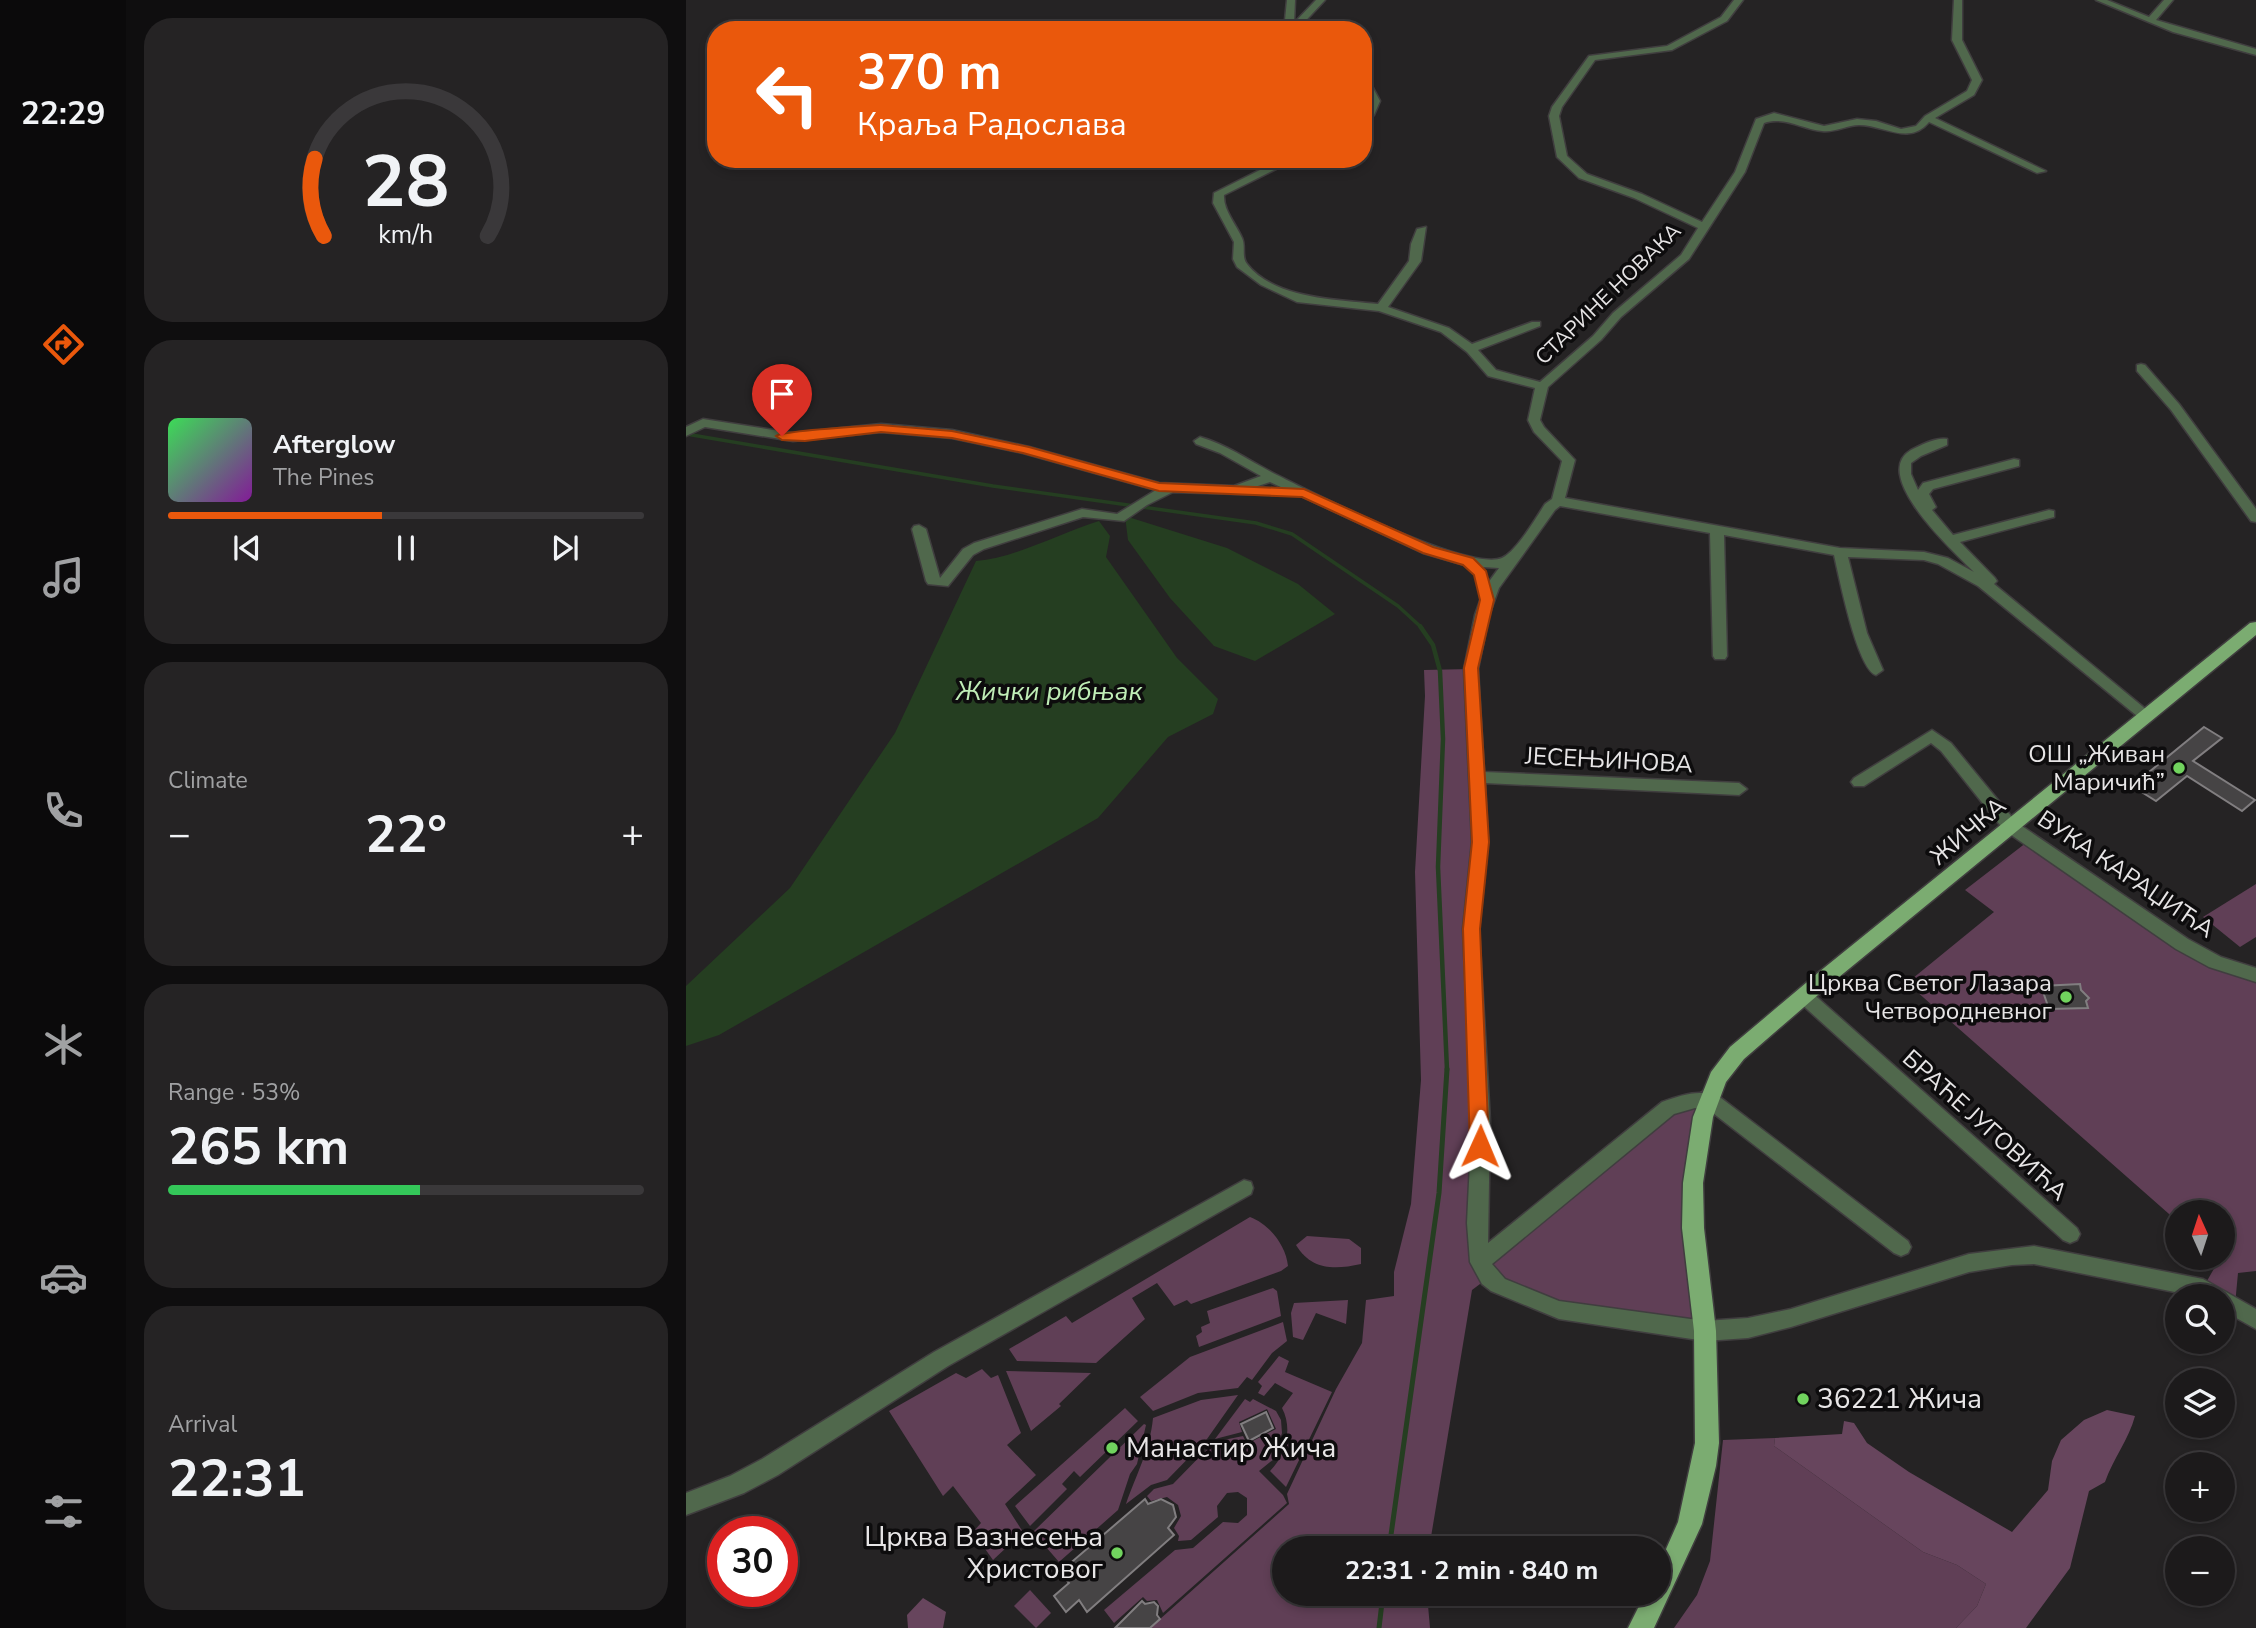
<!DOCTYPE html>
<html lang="en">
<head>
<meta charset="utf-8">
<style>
	:root { --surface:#1c1a1b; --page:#252324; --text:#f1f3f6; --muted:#a0a1a3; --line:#3a383a; --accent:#ea580c }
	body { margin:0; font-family:"Nunito Sans",sans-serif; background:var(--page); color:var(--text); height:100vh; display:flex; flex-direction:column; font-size:26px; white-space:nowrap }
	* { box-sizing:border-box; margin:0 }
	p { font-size:23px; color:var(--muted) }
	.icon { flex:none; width:38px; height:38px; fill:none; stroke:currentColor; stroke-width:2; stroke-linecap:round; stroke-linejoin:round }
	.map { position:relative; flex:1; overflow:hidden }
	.sheet { display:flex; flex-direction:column; gap:18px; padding:18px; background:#0f0e0f; width:560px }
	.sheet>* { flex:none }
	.hud { position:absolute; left:21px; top:21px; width:665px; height:147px; border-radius:28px; box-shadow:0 4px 10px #0003,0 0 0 2px var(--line); background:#ea580c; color:#fff; overflow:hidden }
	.needle { width:46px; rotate:357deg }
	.controls { position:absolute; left:1479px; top:1200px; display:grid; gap:14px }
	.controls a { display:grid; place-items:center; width:70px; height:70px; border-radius:50%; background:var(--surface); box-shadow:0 4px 10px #0003,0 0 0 2px var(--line); font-size:35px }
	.speed { position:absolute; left:21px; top:1516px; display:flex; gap:14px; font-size:35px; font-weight:700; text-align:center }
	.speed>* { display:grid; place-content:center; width:91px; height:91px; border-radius:50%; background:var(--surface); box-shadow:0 4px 10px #0003,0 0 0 2px var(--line); line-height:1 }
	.speed .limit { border:10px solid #d22; background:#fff; color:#111 }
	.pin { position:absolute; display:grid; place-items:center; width:60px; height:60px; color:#fff; margin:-72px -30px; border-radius:50% 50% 50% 0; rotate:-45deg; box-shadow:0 0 7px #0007 }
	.pin .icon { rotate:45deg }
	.me { position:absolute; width:77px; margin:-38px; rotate:1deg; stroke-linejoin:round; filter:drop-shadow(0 0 5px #0008) }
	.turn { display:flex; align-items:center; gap:24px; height:147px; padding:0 35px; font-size:32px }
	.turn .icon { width:91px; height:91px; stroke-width:2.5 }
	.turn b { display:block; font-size:49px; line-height:60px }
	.big { font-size:52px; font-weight:700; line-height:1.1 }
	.sheet .tile { flex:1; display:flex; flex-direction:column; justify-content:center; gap:10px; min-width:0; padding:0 24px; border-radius:28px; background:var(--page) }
	.sheet .dial { align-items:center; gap:0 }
	.dial svg { height:182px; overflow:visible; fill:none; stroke:var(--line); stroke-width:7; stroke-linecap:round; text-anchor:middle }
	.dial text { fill:var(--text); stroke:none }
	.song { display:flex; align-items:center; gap:21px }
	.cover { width:84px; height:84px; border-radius:10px; background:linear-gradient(135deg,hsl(130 70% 55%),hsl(290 70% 35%)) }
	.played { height:7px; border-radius:4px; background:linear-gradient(90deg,var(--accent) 45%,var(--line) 45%) }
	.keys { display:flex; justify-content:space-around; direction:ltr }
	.heat { display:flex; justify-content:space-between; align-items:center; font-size:38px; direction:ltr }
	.charge { height:10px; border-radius:5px; background:linear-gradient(90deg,#34c759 53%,var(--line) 0) }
	.trip { position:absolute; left:586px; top:1536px; width:399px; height:70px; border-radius:35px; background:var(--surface); box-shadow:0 4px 10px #0003,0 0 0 2px var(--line); font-weight:700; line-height:70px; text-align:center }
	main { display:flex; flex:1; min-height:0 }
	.tab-bar { display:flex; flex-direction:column; width:126px; justify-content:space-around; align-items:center; background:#0b0a0b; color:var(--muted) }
	.tab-bar .icon { width:49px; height:49px }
	.tab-bar .selected { color:var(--accent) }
	.tab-bar b { font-size:32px; color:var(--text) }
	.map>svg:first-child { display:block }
	.green { fill:#603f56 }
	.forest { fill:#67455d }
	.water { fill:#253e21 }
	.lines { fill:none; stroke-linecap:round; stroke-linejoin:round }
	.stream-far2 { stroke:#253e21; stroke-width:3.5 }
	.stream-far1 { stroke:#253e21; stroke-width:4.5 }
	.stream { stroke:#253e21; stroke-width:5 }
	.building { fill:#464445; stroke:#817e80; stroke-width:2 }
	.minor-casing { stroke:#403e3f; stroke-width:3 }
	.major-casing { stroke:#403e3f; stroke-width:3 }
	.minor { fill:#50684c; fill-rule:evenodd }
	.major { fill:#7bac71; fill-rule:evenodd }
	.route { fill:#ea580c; stroke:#983908; stroke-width:2 }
	.poi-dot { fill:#71d35e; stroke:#0d0c0d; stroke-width:2.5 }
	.labels { text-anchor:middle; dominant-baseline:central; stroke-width:7; stroke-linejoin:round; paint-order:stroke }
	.far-street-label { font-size:21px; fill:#e7e5e6; stroke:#0d0c0d }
	.poi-label { font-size:24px; fill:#e7e5e6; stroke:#0d0c0d; text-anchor:end }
	.street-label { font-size:24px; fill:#e7e5e6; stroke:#0d0c0d }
	.water-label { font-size:26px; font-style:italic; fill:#bfedb6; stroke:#0d0c0d }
	.near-poi-label { font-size:28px; fill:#e7e5e6; stroke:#0d0c0d; text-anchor:start }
</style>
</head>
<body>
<main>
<nav class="tab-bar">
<b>22:29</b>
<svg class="icon selected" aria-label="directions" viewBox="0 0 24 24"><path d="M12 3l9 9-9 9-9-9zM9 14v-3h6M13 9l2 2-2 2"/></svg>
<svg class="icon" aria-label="music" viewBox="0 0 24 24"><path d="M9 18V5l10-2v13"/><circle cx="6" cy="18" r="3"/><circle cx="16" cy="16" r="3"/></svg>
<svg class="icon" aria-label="phone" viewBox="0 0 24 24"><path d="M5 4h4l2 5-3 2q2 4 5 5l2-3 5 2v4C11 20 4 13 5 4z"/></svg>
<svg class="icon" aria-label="climate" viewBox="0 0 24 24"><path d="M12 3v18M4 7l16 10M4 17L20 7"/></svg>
<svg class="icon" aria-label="car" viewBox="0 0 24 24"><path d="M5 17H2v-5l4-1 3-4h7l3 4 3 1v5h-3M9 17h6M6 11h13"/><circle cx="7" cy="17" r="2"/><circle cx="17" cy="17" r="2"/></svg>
<svg class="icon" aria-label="filters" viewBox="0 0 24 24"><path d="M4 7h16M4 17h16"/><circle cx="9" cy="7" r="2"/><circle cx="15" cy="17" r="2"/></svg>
</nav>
<section class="sheet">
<div class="tile dial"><svg viewBox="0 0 100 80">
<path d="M14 69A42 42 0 1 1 86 69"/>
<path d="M14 69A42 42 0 0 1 10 35" stroke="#ea580c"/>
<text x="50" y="56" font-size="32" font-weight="700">28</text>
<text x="50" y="72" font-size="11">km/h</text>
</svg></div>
<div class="tile">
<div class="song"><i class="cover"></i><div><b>Afterglow</b><p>The Pines</p></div></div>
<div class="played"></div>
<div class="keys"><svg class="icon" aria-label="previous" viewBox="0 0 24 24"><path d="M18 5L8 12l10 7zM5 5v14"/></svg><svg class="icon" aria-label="pause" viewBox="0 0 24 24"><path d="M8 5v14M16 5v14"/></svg><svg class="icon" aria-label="next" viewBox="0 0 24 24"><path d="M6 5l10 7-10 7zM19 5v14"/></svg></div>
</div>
<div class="tile"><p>Climate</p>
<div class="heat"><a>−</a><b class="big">22°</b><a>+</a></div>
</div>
<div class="tile"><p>Range · 53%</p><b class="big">265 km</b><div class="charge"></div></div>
<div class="tile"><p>Arrival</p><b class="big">22:31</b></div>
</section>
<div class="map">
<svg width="1570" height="1628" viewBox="0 0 1570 1628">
	<rect width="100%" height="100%" fill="#252324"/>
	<g class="green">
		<path d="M 785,669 L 794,842 L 785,929 L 795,1261 L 1032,1078 L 1010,1148 L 1019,1331 L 873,1310 L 802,1278 L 786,1290 L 743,1549 L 598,1549 L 598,1594 L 741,1594 L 744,1628 L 464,1628 L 603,1504 L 601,1494 L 650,1389 L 676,1343 L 680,1300 L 708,1296 L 708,1272 L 725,1204 L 735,1080 L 729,872 L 739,696 L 738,670 Z"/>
		<path d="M 1345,839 L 1496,944 L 1570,975 L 1570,1271 L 1552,1273 L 1549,1305 L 1517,1288 L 1534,1258 L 1536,1258 L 1536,1213 L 1491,1213 L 1491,1221 L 1221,983 L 1308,912 L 1279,890 Z"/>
		<path d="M 1570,884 L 1570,937 L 1554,947 L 1517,917 Z"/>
		<path d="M 564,1217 C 583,1224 600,1245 602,1266 L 595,1271 L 505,1304 L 501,1300 L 488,1306 L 471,1283 L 446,1298 L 459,1319 L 410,1363 L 331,1361 L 323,1349 L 380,1316 L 386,1323 Z"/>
		<path d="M 621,1236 L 663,1239 L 675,1248 L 675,1264 C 648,1270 625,1270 610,1245 Z"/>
		<path d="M 587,1288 L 591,1291 L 595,1316 L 513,1347 L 510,1336 L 516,1332 L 515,1327 L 524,1323 L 521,1311 Z"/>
		<path d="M 662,1300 L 660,1324 L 630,1313 L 617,1340 L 607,1337 L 605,1313 L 608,1303 Z"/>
		<path d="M 597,1322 L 601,1341 L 586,1353 L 566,1380 L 561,1377 L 552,1388 L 512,1393 L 467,1411 L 454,1397 L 504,1357 Z"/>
		<path d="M 593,1356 L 603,1361 L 599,1372 L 646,1392 L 600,1487 L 584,1471 C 600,1455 607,1429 596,1408 L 607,1393 L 589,1383 L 578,1396 L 572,1393 L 576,1386 L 572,1382 Z"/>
		<path d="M 296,1369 L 305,1378 L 312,1375 L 335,1433 L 321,1445 L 350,1475 L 319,1504 L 337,1532 L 307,1560 L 287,1532 L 295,1523 L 267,1486 L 257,1496 L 203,1411 L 270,1373 L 280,1378 Z"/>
		<path d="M 320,1371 L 405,1373 L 373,1404 L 375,1406 L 345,1431 Z"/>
		<path d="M 552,1395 L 521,1439 L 481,1480 L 465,1485 L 440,1504 C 450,1475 464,1450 467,1418 L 515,1400 Z"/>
		<path d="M 559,1399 L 564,1402 L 567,1399 L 590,1411 L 595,1420 L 596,1433 L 588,1459 L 573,1471 L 597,1495 L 601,1503 L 477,1613 L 471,1600 L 461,1601 L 457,1597 L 428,1623 L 418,1610 L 489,1550 L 507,1548 L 537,1522 L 552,1523 L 561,1515 L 561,1498 L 552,1492 L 541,1493 L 531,1506 L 532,1517 L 505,1540 L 492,1541 L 493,1536 L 488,1528 L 495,1516 L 492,1505 L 481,1497 L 465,1501 L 461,1496 L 468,1489 L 487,1484 L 528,1442 L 557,1436 L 561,1444 L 590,1429 L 581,1409 L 553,1422 L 556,1432 L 529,1439 Z"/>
		<path d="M 439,1408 L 452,1421 L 394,1477 L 388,1471 L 376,1484 L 381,1489 L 344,1526 L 329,1506 Z"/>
		<path d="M 458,1424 L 460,1425 L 451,1464 L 444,1474 L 432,1510 L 373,1562 L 347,1532 Z"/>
		<path d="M 1089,1438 L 1088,1446 L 1237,1552 L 1271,1565 L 1300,1584 L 1291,1606 L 1270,1628 L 988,1628 L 1011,1595 L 1024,1561 L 1037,1440 Z"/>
		<path d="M 344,1590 L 365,1613 L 350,1628 L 328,1606 Z"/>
	</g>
	<g class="forest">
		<path d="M 1421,1410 L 1449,1416 C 1443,1439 1427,1459 1419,1482 L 1403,1491 L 1384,1568 L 1340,1628 L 1270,1628 L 1291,1606 L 1300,1584 L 1271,1565 L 1237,1552 L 1088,1446 L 1089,1438 L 1156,1434 L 1158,1421 L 1168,1423 L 1181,1443 L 1223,1472 L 1326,1532 L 1362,1490 L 1366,1461 L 1375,1440 L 1398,1420 Z"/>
		<path d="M 237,1598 L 260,1612 L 257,1628 L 222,1628 L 221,1615 Z"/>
	</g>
	<g class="water">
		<path d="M 439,516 L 541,548 L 612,584 L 649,614 L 569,661 L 528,646 L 484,598 L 442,540 Z"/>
		<path d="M 413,521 L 424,536 L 420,557 L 491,658 L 532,699 L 527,714 L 482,737 L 412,818 L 33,1035 L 0,1046 L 0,986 L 104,888 L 209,733 L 290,561 C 329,558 374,533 413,521 Z"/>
	</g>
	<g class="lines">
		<path class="stream-far2" d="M 0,434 L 307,486 L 570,523 L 606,534 L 712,606 L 736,628"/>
		<path class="stream-far1" d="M 734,626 L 747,645 L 754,671 L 757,739 L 752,867 L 761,1070"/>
		<g class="stream">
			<path d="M 703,1549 L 753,1193 L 761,1069"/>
			<path d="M 693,1628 L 697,1594"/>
		</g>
	</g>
	<g class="building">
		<path d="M 1518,727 L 1536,738 L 1507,761 L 1569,800 L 1556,811 L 1501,776 L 1470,801 L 1446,786 Z"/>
		<path d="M 1394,984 L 1395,990 L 1403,998 L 1400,1001 L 1402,1008 L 1363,1009 L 1355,986 Z"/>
		<path d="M 580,1412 L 587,1428 L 563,1441 L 555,1424 Z"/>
		<path d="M 459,1499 L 462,1504 L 475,1499 L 487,1505 L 490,1517 L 482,1528 L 488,1535 L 401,1612 L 393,1600 L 380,1612 L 368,1596 L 383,1583 L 374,1572 Z"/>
		<path d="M 456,1601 L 459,1604 L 468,1602 L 472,1606 L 471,1615 L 474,1619 L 464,1628 L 429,1628 Z"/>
	</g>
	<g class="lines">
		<g class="minor-casing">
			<g id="minor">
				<path d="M 601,0 L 609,0 L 608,23 L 630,0 L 639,0 L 611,30 L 598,30 Z"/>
				<path d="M 1048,0 L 1057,0 L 1041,21 L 986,50 L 909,60 L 876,107 L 873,116 L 881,156 L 901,174 L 956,194 L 1016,222 L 1049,172 L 1070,119 L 1088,113 L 1138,126 L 1171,119 L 1190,121 L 1215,129 L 1230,126 L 1239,116 L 1281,91 L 1286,80 L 1266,40 L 1268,0 L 1276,0 L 1276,40 L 1296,80 L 1288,95 L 1249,118 L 1360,171 L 1351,173 L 1243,122 C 1223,146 1198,125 1173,125 C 1161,125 1148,133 1136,131 C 1116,129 1098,116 1078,123 L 1059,172 L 1003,259 L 935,317 L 915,340 L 862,387 L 854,420 L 858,427 L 889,460 L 879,498 L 1154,548 L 1238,552 L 1262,558 L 1288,572 C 1268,552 1183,475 1225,450 C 1235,445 1250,437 1261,439 L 1261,445 L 1235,456 L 1225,463 L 1225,474 L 1232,490 L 1237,483 L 1328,459 L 1333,460 L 1333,466 L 1247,489 L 1243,494 L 1250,507 L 1246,510 L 1267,535 L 1363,510 L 1368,511 L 1368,517 L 1274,542 L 1309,578 L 1311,581 L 1308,584 L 1468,716 L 1461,721 L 1456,720 L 1292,586 L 1252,564 L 1238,560 L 1162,557 L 1181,633 L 1197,670 L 1190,675 C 1171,669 1153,576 1148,555 L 1038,535 L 1041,656 L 1039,659 L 1029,659 L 1027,656 L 1024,533 L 874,506 L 869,510 L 813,588 L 803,615 L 792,669 L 798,772 L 1053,783 L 1061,789 L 1053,795 L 799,783 L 802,842 L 793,929 L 804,1121 L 802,1243 L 976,1102 C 996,1095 1015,1088 1035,1098 L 1222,1241 L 1225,1247 L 1222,1253 L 1215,1256 L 1208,1253 L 1023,1110 L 1009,1108 L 988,1114 L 806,1264 L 819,1279 L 873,1301 L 1019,1321 L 1062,1318 L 1105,1309 L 1283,1254 L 1348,1246 L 1517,1279 L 1570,1309 L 1570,1329 L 1536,1310 L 1536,1297 L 1514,1297 L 1348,1264 L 1326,1265 L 1283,1272 L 1105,1327 L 1062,1338 L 1019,1341 L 873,1319 L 805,1291 L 796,1284 L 784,1262 L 781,1223 L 786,1121 L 777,929 L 786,842 L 778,669 L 789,615 L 799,587 L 813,568 L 782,566 L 737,553 L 615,496 L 487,492 L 461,505 L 438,521 L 397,517 L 298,549 L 287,555 L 262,586 L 242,584 L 240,581 L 226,529 L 228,526 L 233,525 L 240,529 L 254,578 L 277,549 L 288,543 L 396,509 L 431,514 L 470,490 L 337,453 L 266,438 L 195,432 L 107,441 L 19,427 L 0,436 L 0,427 L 17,419 L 107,433 L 195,424 L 266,430 L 343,447 L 473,483 L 548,486 L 575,476 L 534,453 L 510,444 L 508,441 L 514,437 C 542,445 565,462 591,475 C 629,494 782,572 816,558 C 830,552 850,518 859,504 L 866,499 L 876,461 L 848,432 L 842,420 L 849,388 L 802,376 L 781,352 L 755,332 L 693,311 L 611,302 L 575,285 L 551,267 L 547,259 L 548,242 L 527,203 L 528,193 L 596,159 L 610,159 L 538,195 C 537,210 550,224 556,238 C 560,246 555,257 561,264 C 588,299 653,300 692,304 L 723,261 L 725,244 L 731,229 L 740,227 L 735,261 L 702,307 L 763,328 L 786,344 L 846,322 L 854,322 L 854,326 L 792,350 L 810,370 L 854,382 L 907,336 L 927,313 L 995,255 L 1012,228 L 948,198 L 893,178 L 871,157 L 863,116 L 866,107 L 903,56 L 981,46 L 1035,17 ZM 584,482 L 599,489 L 569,487 Z"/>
				<path d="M 1410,0 L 1421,0 L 1463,17 L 1478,0 L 1487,0 L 1470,20 L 1570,49 L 1570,55 L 1487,32 Z"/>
				<path d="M 677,85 L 687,88 L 694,101 L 688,115 L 677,123 L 677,115 L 684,101 L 677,91 Z"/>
				<path d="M 1455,364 L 1459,365 L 1493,404 L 1570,509 L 1570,522 L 1565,521 L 1485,410 L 1451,371 L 1451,365 Z"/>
				<path d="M 1246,730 L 1265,743 L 1330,822 L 1502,939 L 1535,957 L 1570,968 L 1570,982 L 1523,967 L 1490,949 L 1318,830 L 1255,751 L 1245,743 L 1178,786 L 1168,786 L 1165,782 L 1168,778 Z"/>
				<path d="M 1118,989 L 1124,991 L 1391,1228 L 1394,1234 L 1391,1240 L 1384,1243 L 1377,1240 L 1112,1001 L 1109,996 L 1112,991 Z"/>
				<path d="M 558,1180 L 565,1182 L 567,1188 L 565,1194 L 262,1366 L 92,1475 L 58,1493 L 0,1515 L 0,1493 L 44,1476 L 76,1459 L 248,1352 Z"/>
			</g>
		</g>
		<g class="major-casing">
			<path id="major" d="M 1570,622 L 1570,635 L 1147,982 L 1058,1059 L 1040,1082 L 1027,1117 L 1017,1183 L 1018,1228 L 1030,1331 L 1033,1443 L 1030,1466 L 1016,1524 L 968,1628 L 942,1628 L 959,1594 L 973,1594 L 973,1565 L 992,1522 L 1009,1443 L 1008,1331 L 996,1228 L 997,1183 L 1007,1117 L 1025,1072 L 1044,1047 L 1133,972 L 1564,623 Z"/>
		</g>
		<use href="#minor" class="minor"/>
		<use href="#major" class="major"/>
	</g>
	<path class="route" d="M 195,425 L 266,431 L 343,447 L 473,483 L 618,489 L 747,547 L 787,558 L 800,571 L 808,600 L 792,668 L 803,842 L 794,929 L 803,1146 L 800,1152 L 794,1155 L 787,1152 L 784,1146 L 777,929 L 786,842 L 778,668 L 794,600 L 788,575 L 777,565 L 737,553 L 616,497 L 473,491 L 337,453 L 266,438 L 195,432 L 119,441 L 96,440 L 90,436 C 97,431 179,426 195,425 Z"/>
	<g class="poi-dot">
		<circle cx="1493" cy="768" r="7"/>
		<circle cx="1380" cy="997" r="7"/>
		<circle cx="1117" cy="1399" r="7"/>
		<circle cx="426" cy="1448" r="7"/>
		<circle cx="431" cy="1553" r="7"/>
	</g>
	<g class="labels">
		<g class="far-street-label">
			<text transform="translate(922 294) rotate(-44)">СТАРИНЕ НОВАКА</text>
		</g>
		<g class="poi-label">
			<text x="1479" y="754">ОШ „Живан<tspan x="1479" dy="28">Маричић”</tspan></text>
			<text x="1366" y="983">Црква Светог Лазара<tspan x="1366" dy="28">Четвородневног</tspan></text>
		</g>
		<g class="street-label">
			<text transform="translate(923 760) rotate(3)">ЈЕСЕЊИНОВА</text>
			<text transform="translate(1282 831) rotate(-40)">ЖИЧКА</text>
			<text transform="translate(1440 874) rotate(34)">ВУКА КАРАЏИЋА</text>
			<text transform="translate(1299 1125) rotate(42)">БРАЋЕ ЈУГОВИЋА</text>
		</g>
		<g class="water-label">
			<text x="363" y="691">Жички рибњак</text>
		</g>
		<g class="near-poi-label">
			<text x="1131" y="1399">36221 Жича</text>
			<text x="440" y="1448">Манастир Жича</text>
			<text x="417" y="1537" text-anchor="end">Црква Вазнесења<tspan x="417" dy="32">Христовог</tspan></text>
		</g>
	</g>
</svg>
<div class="controls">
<a><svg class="needle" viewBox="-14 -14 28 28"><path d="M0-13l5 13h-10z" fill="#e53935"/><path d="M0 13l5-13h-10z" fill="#a0a1a3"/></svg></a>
<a><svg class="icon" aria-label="search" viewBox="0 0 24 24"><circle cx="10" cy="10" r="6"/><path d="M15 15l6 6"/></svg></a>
<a><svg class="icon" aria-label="layers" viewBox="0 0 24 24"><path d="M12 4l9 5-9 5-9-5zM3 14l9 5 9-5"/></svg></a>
<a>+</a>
<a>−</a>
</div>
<div class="speed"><div class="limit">30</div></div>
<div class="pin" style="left:96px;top:436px;background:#d93025"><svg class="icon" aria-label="arrive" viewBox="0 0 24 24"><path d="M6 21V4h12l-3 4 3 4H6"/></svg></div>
<svg class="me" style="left:794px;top:1146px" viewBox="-20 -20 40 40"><path d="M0-17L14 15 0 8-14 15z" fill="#ea580c" stroke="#fff" stroke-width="4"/></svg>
<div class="trip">22:31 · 2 min · 840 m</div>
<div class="hud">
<div class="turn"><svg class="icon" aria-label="left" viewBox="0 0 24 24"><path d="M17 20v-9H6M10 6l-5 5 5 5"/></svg><div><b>370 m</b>Краља Радослава</div></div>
</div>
</div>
</main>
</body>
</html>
